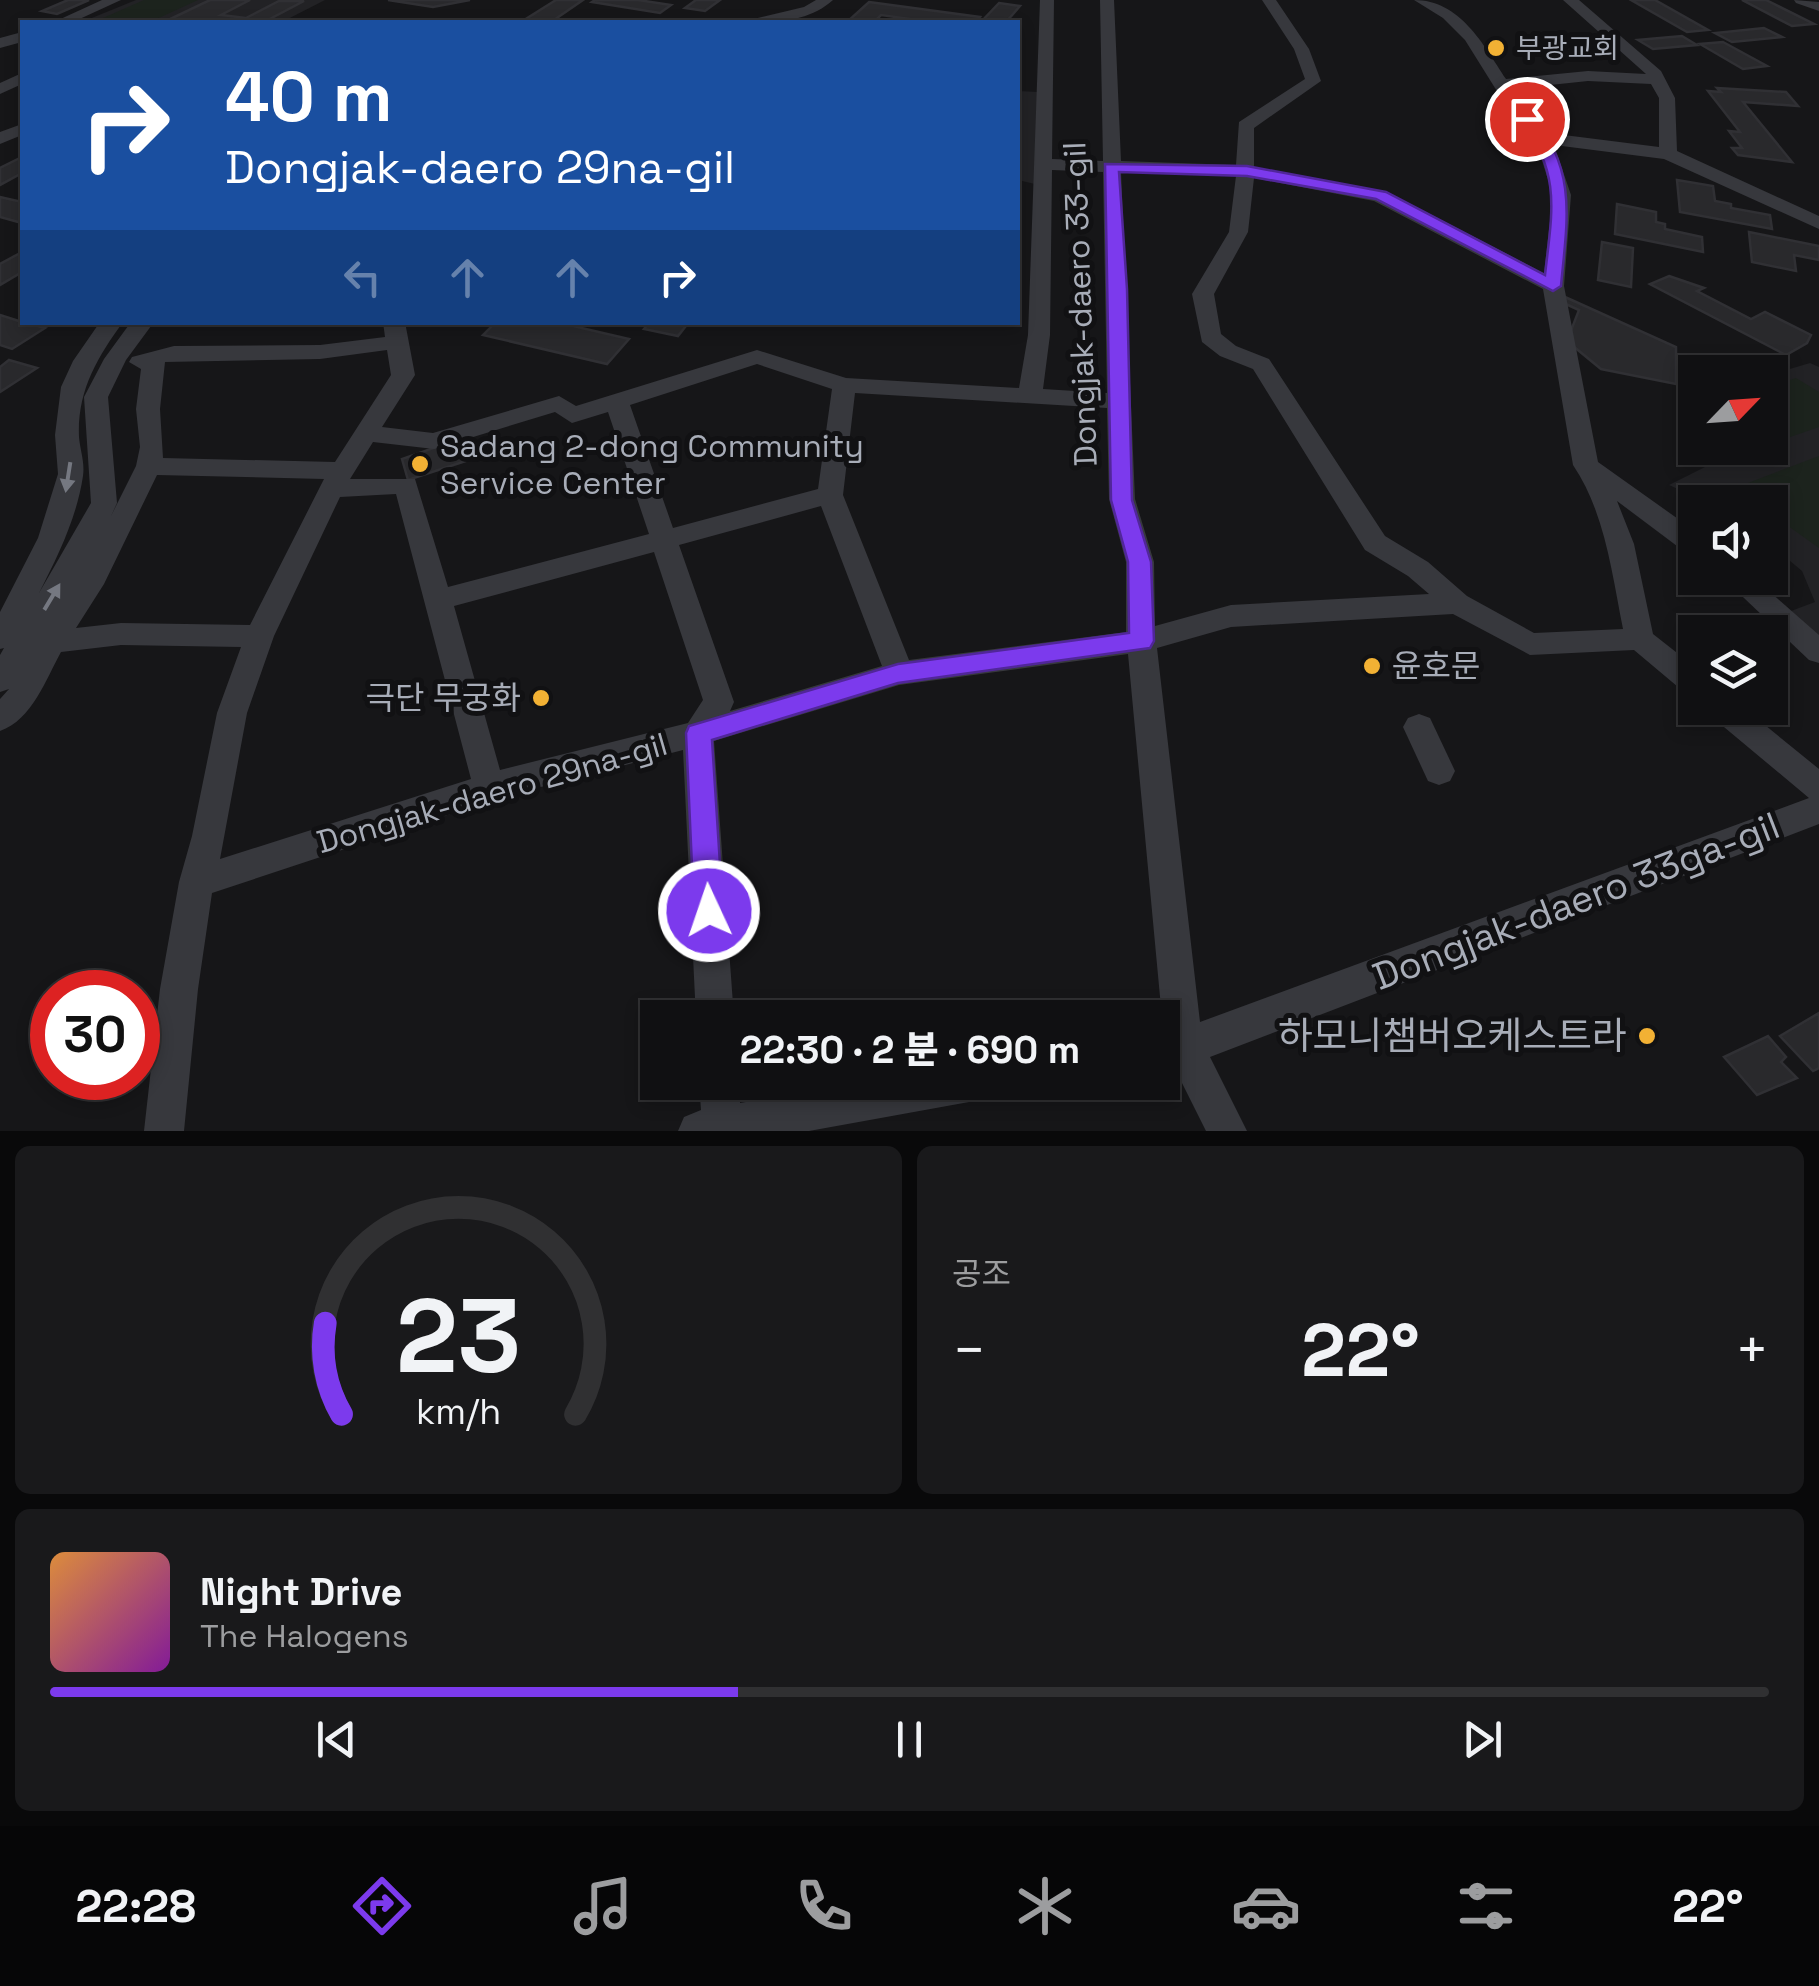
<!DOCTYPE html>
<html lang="ko">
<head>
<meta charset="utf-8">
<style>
	:root { --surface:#101012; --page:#19191b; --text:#f1f3f6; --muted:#9c9d9f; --line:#303032; --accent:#7c3aed }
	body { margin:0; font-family:"Space Grotesk","Noto Sans KR",sans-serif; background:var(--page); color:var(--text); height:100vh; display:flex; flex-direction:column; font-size:38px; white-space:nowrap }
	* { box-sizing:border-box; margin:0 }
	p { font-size:32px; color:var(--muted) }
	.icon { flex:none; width:55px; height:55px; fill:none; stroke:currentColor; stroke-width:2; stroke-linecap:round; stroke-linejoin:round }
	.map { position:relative; height:1131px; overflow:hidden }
	.panel { display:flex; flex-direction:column; gap:15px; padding:15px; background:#09090a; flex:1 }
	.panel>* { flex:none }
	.guide { position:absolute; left:20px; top:20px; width:1000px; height:305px; border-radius:0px; box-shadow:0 5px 15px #0003,0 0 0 2px var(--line); background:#1a4fa0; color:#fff; overflow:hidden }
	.needle { width:65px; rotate:65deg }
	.buttons { position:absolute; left:1678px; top:355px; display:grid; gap:20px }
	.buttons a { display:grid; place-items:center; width:110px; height:110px; border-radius:0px; background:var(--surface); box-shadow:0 5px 15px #0003,0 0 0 2px var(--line); font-size:50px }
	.speed { position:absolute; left:30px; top:970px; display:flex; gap:20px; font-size:50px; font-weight:700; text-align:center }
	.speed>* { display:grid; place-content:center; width:130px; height:130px; border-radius:50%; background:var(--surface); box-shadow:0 5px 15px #0003,0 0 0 2px var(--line); line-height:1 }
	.speed .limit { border:15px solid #d22; background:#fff; color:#111 }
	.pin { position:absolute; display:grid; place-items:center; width:85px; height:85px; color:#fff; margin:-42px; border:5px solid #fff; border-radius:50%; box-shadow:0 2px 10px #0007 }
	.me { position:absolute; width:110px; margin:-55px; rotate:357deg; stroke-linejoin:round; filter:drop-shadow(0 0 8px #0008) }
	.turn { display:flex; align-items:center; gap:35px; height:210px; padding:0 40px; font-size:45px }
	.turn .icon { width:130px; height:130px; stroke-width:2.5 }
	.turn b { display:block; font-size:70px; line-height:85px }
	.lanes { display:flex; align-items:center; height:95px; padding:0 40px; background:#0003; justify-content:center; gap:50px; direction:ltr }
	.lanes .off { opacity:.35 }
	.big { font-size:75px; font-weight:800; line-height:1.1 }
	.panel .tile { flex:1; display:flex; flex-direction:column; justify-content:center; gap:15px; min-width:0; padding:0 35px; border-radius:15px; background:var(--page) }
	.panel .dial { align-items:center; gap:0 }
	.dial svg { height:260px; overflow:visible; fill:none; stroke:var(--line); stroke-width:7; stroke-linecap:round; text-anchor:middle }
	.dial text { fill:var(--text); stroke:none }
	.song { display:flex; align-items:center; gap:30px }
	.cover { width:120px; height:120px; border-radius:15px; background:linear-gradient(135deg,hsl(30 70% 55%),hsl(290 70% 35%)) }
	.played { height:10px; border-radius:5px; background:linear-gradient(90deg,var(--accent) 40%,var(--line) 40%) }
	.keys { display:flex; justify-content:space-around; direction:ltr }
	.heat { display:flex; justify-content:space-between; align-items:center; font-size:55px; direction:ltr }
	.panel .tiles { flex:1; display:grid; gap:15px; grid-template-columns:1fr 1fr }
	.tile:last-child { grid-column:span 2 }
	.trip { position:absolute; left:640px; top:1000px; width:540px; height:100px; border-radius:0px; background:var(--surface); box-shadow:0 5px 15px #0003,0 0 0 2px var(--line); font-weight:800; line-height:100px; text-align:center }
	.dock { display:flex; height:160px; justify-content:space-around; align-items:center; background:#060607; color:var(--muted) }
	.dock .icon { width:70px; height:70px }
	.dock .selected { color:var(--accent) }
	.dock b { font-size:45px; color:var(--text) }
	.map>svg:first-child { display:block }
	.built { fill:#222225 }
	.green { fill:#1c231d }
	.building { fill:#29292c; stroke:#303034; stroke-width:2.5 }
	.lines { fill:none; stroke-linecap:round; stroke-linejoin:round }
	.street { fill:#37383d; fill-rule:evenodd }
	.oneway { fill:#757881 }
	.route { fill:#7c3aed; stroke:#51269a; stroke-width:2.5 }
	.poi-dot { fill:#f2b134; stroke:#111113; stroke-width:4 }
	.labels { text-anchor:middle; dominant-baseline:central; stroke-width:10; stroke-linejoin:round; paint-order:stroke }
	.far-poi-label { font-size:28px; fill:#a8adb8; stroke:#111113; text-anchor:start }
	.street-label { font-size:32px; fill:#a8adb8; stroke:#111113 }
	.poi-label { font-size:32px; fill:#a8adb8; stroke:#111113; text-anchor:start }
	.near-street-label { font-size:38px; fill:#a8adb8; stroke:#111113 }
	.near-poi-label { font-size:38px; fill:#a8adb8; stroke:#111113; text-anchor:end }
</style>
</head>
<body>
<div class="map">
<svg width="1819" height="1131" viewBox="0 0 1819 1131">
	<rect width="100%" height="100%" fill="#161618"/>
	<g class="built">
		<path d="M 136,0 L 325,0 L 282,22 L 82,22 Z"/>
		<path d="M 1018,91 L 1038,92 L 1035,184 L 1018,180 Z"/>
		<path d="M 1810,363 L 1819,367 L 1819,642 L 1791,611 L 1815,602 L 1802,571 L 1770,544 L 1770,502 L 1706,502 L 1669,485 L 1709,465 L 1708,448 L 1770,448 L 1770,375 Z"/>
	</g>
	<g class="green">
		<path d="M 144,0 L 198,0 L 150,22 L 94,22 Z"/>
		<path d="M 1796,378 L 1819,392 L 1819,427 L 1770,444 L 1770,386 Z"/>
		<path d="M 1819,456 L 1819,548 L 1770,513 L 1770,502 L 1756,502 L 1735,488 Z"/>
	</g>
	<g class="building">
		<path d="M 68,0 L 89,0 L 57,14 L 42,11 Z"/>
		<path d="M 210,0 L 250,0 L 221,15 L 246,18 L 279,1 L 304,1 L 264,22 L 164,22 Z"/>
		<path d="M 388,0 L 470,0 L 433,7 Z"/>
		<path d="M 556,0 L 583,0 L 551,22 L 521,22 Z"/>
		<path d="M 595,0 L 638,0 L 671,5 L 660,13 L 592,2 Z"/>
		<path d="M 696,0 L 720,0 L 705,11 L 685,8 Z"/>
		<path d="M 1631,0 L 1655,0 L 1708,30 L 1687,32 Z"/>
		<path d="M 1742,0 L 1766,0 L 1814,24 L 1792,26 Z"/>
		<path d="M 869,2 L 980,17 L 976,22 L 932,22 L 881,15 L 874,22 L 847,22 Z"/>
		<path d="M 999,3 L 1020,6 L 1006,22 L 981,22 Z"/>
		<path d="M 1764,28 L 1782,37 L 1732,42 L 1715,33 Z"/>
		<path d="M 1682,36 L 1697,45 L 1653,49 L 1638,40 Z"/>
		<path d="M 1723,42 L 1767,66 L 1743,69 L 1700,44 Z"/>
		<path d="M 1717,88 L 1786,92 L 1798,106 L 1743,102 L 1792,162 L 1738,155 L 1732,148 L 1742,148 L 1729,131 L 1740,132 L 1708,91 L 1721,92 Z"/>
		<path d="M 22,157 L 22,173 L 0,185 L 0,168 Z"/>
		<path d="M 1677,180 L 1713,186 L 1715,201 L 1731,204 L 1731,208 L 1770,215 L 1772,229 L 1680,212 Z"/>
		<path d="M 0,197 L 22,202 L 22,223 L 0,217 Z"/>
		<path d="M 1617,204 L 1656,212 L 1656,222 L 1665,224 L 1665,229 L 1702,237 L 1703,252 L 1615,234 Z"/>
		<path d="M 1749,232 L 1819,246 L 1819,260 L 1794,255 L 1796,271 L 1752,262 Z"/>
		<path d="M 1602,242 L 1633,248 L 1631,287 L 1598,280 Z"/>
		<path d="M 22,252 L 22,272 L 0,285 L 0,264 Z"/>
		<path d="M 1669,276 L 1704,288 L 1697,291 L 1751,319 L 1765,312 L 1811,335 L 1807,343 L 1786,355 L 1650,284 Z"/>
		<path d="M 1565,297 L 1676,347 L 1676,384 L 1601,369 L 1567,341 L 1579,310 L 1559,301 Z"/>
		<path d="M 0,315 L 22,322 L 45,328 L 12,349 L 0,345 Z"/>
		<path d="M 496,322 L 556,322 L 629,339 L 607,364 L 483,335 Z"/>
		<path d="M 650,322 L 689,322 L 678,336 L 644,329 Z"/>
		<path d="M 9,360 L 37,368 L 0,392 L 0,367 Z"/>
		<path d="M 462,438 L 472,459 L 408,480 L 402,459 Z"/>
		<path d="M 1819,1013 L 1819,1068 L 1813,1071 L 1780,1036 Z"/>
		<path d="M 1768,1036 L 1786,1057 L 1781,1062 L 1797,1078 L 1757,1095 L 1724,1057 Z"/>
	</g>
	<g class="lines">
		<g class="street">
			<path d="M 102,0 L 121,0 L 73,22 L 54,22 Z"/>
			<path d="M 816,0 L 833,0 C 809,22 771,24 741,22 L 804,7 Z"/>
			<path d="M 1040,0 L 1054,0 L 1052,159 L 1103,161 L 1100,0 L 1114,0 L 1121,161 L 1236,165 L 1239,122 L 1305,79 L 1294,49 L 1262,0 L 1276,0 L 1309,49 L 1321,81 L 1254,128 L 1254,167 L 1387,192 L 1544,273 L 1553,195 L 1535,139 L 1505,104 L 1465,40 L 1443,18 L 1414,0 C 1460,0 1483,44 1506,79 L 1588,71 L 1646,74 L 1563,0 L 1579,0 L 1661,71 L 1675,98 L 1677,151 L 1819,216 L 1819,229 L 1664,159 L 1554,145 L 1571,195 L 1564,286 L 1598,462 L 1695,531 L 1695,555 L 1685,552 L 1617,501 L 1634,544 L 1653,634 L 1695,667 L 1695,696 L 1684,692 L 1634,650 L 1530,655 L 1453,614 L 1231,627 L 1157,648 L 1200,1022 L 1809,798 L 1712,717 L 1708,708 L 1744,708 L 1819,769 L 1819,824 L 1210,1057 L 1247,1131 L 1206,1131 L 1173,1065 L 1162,1067 L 1162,1018 L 1128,654 L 899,685 L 714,741 L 734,1018 L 696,1018 L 683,750 L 502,797 L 212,893 L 198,989 L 184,1131 L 144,1131 L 160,989 L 179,882 L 192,836 L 217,713 L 241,647 L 121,645 L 61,652 C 46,679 32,720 0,731 L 0,699 L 9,689 L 0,692 L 0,655 L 4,648 L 0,649 L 0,612 L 38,538 L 58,474 L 55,435 L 61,387 L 73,361 L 100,322 L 123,322 C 97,358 77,391 79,437 C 80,450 85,462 83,476 C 77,517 58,556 39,593 L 91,503 L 84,397 L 104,359 L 131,322 L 154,322 L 126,360 L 108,397 L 117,503 L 111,516 L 136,466 L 140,447 L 136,409 L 141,369 L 129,362 L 132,357 L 174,346 L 320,345 L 385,337 L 383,322 L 405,322 L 415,375 L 382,427 L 433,433 L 559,396 L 576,406 L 757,350 L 846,378 L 1019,388 L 1028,335 ZM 1588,81 L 1651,84 L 1659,98 L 1659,147 L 1548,133 L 1512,89 ZM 1052,170 L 1103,172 L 1107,393 L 1043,389 L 1050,335 ZM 1121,172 L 1236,176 L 1229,232 L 1192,294 L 1202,342 L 1220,356 L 1253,369 L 1365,550 L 1408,576 L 1429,594 L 1231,605 L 1155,626 L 1154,562 L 1135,499 ZM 1254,178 L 1374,201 L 1543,289 L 1573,465 C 1605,512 1612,574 1623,629 L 1534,633 L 1467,596 L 1428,562 L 1385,536 L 1269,359 L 1236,346 L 1221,334 L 1214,294 L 1248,232 ZM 387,350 L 391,375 L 335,462 L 163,458 L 160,409 L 165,362 L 320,359 ZM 757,364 L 832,389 L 818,489 L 673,528 L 630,405 ZM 855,393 L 1107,408 L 1109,499 L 1126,562 L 1126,632 L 909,660 L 843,495 ZM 555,412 L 572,423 L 608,412 L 649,534 L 448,587 L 415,479 L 350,479 L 373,442 L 434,449 ZM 157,475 L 324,479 L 250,625 L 121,623 L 76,628 L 104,584 ZM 396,494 L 471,779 L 220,859 L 247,713 L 274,636 L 340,497 ZM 821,506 L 882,666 L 730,711 L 734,702 L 679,545 ZM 654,552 L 703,700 L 688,723 L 500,770 L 454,606 Z"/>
			<path d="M 1794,0 L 1819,2 L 1819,11 L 1796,3 Z"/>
			<path d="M 22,32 L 22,42 L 0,48 L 0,38 Z"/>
			<path d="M 22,73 L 22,84 L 0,94 L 0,83 Z"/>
			<path d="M 22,124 L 22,135 L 0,144 L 0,132 Z"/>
			<path d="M 1723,578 L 1754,578 L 1819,635 L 1819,663 L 1809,660 Z"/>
			<path d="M 1419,714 L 1430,718 L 1455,771 L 1450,781 L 1439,785 L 1428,781 L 1403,727 L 1408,718 Z"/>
			<path d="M 699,1082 L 739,1082 L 740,1103 L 856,1082 L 989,1082 L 983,1096 L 969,1102 L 809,1131 L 678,1131 L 684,1117 L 701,1110 Z"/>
		</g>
	</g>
	<defs><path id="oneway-solid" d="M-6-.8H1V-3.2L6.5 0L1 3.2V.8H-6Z" transform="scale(2.5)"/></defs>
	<g class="oneway">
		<use href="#oneway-solid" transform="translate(68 477) rotate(99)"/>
		<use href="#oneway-solid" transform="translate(52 597) rotate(-59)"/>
	</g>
	<path class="route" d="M 1522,116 L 1532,116 C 1578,170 1567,221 1561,286 L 1553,291 L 1376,199 L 1247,176 L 1119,172 L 1127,289 L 1132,500 L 1151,562 L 1154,641 L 1150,648 L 898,683 L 712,740 L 723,911 L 719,921 L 709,925 L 698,921 L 694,911 L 686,733 L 689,726 L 898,664 L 1129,633 L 1128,562 L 1111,500 L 1105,164 L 1247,166 L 1386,192 L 1545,275 C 1552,212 1562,173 1520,119 Z"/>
	<g class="poi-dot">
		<circle cx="1496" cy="48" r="10"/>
		<circle cx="420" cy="464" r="10"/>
		<circle cx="1372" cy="666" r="10"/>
		<circle cx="541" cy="698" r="10"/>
		<circle cx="1647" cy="1036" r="10"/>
	</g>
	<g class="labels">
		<g class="far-poi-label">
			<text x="1516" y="48">부광교회</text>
		</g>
		<g class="street-label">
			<text transform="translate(1080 304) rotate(-92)">Dongjak-daero 33-gil</text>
			<text transform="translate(492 793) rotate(-16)">Dongjak-daero 29na-gil</text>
		</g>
		<g class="poi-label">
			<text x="440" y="446">Sadang 2-dong Community<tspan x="440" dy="37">Service Center</tspan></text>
			<text x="1392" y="666">윤호문</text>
			<text x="521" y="698" text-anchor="end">극단 무궁화</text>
		</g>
		<g class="near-street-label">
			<text transform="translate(1576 901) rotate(-21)">Dongjak-daero 33ga-gil</text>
		</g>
		<g class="near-poi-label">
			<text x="1627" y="1036">하모니챔버오케스트라</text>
		</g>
	</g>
</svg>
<div class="buttons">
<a><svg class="needle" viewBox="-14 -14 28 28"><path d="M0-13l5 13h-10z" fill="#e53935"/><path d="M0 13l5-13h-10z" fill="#9c9d9f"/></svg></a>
<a><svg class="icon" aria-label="sound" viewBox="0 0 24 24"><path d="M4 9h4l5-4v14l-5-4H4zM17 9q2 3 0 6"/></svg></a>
<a><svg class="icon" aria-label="layers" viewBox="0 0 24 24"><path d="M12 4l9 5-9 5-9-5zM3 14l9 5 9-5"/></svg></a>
</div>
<div class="speed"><div class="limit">30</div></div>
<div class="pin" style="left:1527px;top:119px;background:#d93025"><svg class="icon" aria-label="arrive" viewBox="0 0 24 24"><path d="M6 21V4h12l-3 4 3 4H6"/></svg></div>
<svg class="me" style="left:709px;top:911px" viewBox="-20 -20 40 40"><circle r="17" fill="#7c3aed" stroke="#fff" stroke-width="3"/><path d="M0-11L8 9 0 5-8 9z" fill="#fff"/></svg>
<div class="trip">22:30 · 2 분 · 690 m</div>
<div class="guide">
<div class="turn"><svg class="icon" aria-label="right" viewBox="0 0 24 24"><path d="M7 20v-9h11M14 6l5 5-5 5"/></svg><div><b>40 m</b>Dongjak-daero 29na-gil</div></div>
<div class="lanes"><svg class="icon off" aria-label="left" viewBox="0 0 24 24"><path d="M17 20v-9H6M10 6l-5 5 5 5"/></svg><svg class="icon off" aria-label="ahead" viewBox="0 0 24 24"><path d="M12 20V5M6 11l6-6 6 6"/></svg><svg class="icon off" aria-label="ahead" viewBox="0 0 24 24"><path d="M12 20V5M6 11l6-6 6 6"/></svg><svg class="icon" aria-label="right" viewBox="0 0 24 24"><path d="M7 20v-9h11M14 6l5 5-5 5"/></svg></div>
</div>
</div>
<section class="panel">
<div class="tiles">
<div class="tile dial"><svg viewBox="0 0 100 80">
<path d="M14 69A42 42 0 1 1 86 69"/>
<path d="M14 69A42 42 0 0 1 9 41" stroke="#7c3aed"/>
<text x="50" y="56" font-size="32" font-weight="700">23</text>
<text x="50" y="72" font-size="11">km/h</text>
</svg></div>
<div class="tile"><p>공조</p>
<div class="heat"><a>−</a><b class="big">22°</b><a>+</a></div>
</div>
<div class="tile">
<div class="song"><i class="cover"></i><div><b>Night Drive</b><p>The Halogens</p></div></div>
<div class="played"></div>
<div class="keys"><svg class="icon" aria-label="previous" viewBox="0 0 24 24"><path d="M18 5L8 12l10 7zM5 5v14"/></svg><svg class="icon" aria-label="pause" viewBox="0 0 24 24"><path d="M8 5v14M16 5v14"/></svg><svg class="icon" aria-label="next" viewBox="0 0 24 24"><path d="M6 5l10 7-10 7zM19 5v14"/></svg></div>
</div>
</div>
</section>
<nav class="dock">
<b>22:28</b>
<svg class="icon selected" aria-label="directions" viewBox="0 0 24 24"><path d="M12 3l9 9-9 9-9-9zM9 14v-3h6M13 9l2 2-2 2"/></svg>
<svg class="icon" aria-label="music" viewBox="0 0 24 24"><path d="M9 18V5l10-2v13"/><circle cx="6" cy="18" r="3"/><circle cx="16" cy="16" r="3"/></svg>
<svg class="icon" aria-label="phone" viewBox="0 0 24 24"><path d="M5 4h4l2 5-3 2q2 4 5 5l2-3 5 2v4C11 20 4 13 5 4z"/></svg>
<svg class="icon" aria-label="climate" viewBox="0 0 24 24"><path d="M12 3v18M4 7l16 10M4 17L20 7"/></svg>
<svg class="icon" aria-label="car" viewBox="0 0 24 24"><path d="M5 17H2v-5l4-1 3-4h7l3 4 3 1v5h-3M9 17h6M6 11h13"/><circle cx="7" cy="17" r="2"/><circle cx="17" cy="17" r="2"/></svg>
<svg class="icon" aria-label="filters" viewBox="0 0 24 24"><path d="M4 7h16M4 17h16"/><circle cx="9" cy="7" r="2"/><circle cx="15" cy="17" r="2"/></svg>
<b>22°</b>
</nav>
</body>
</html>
